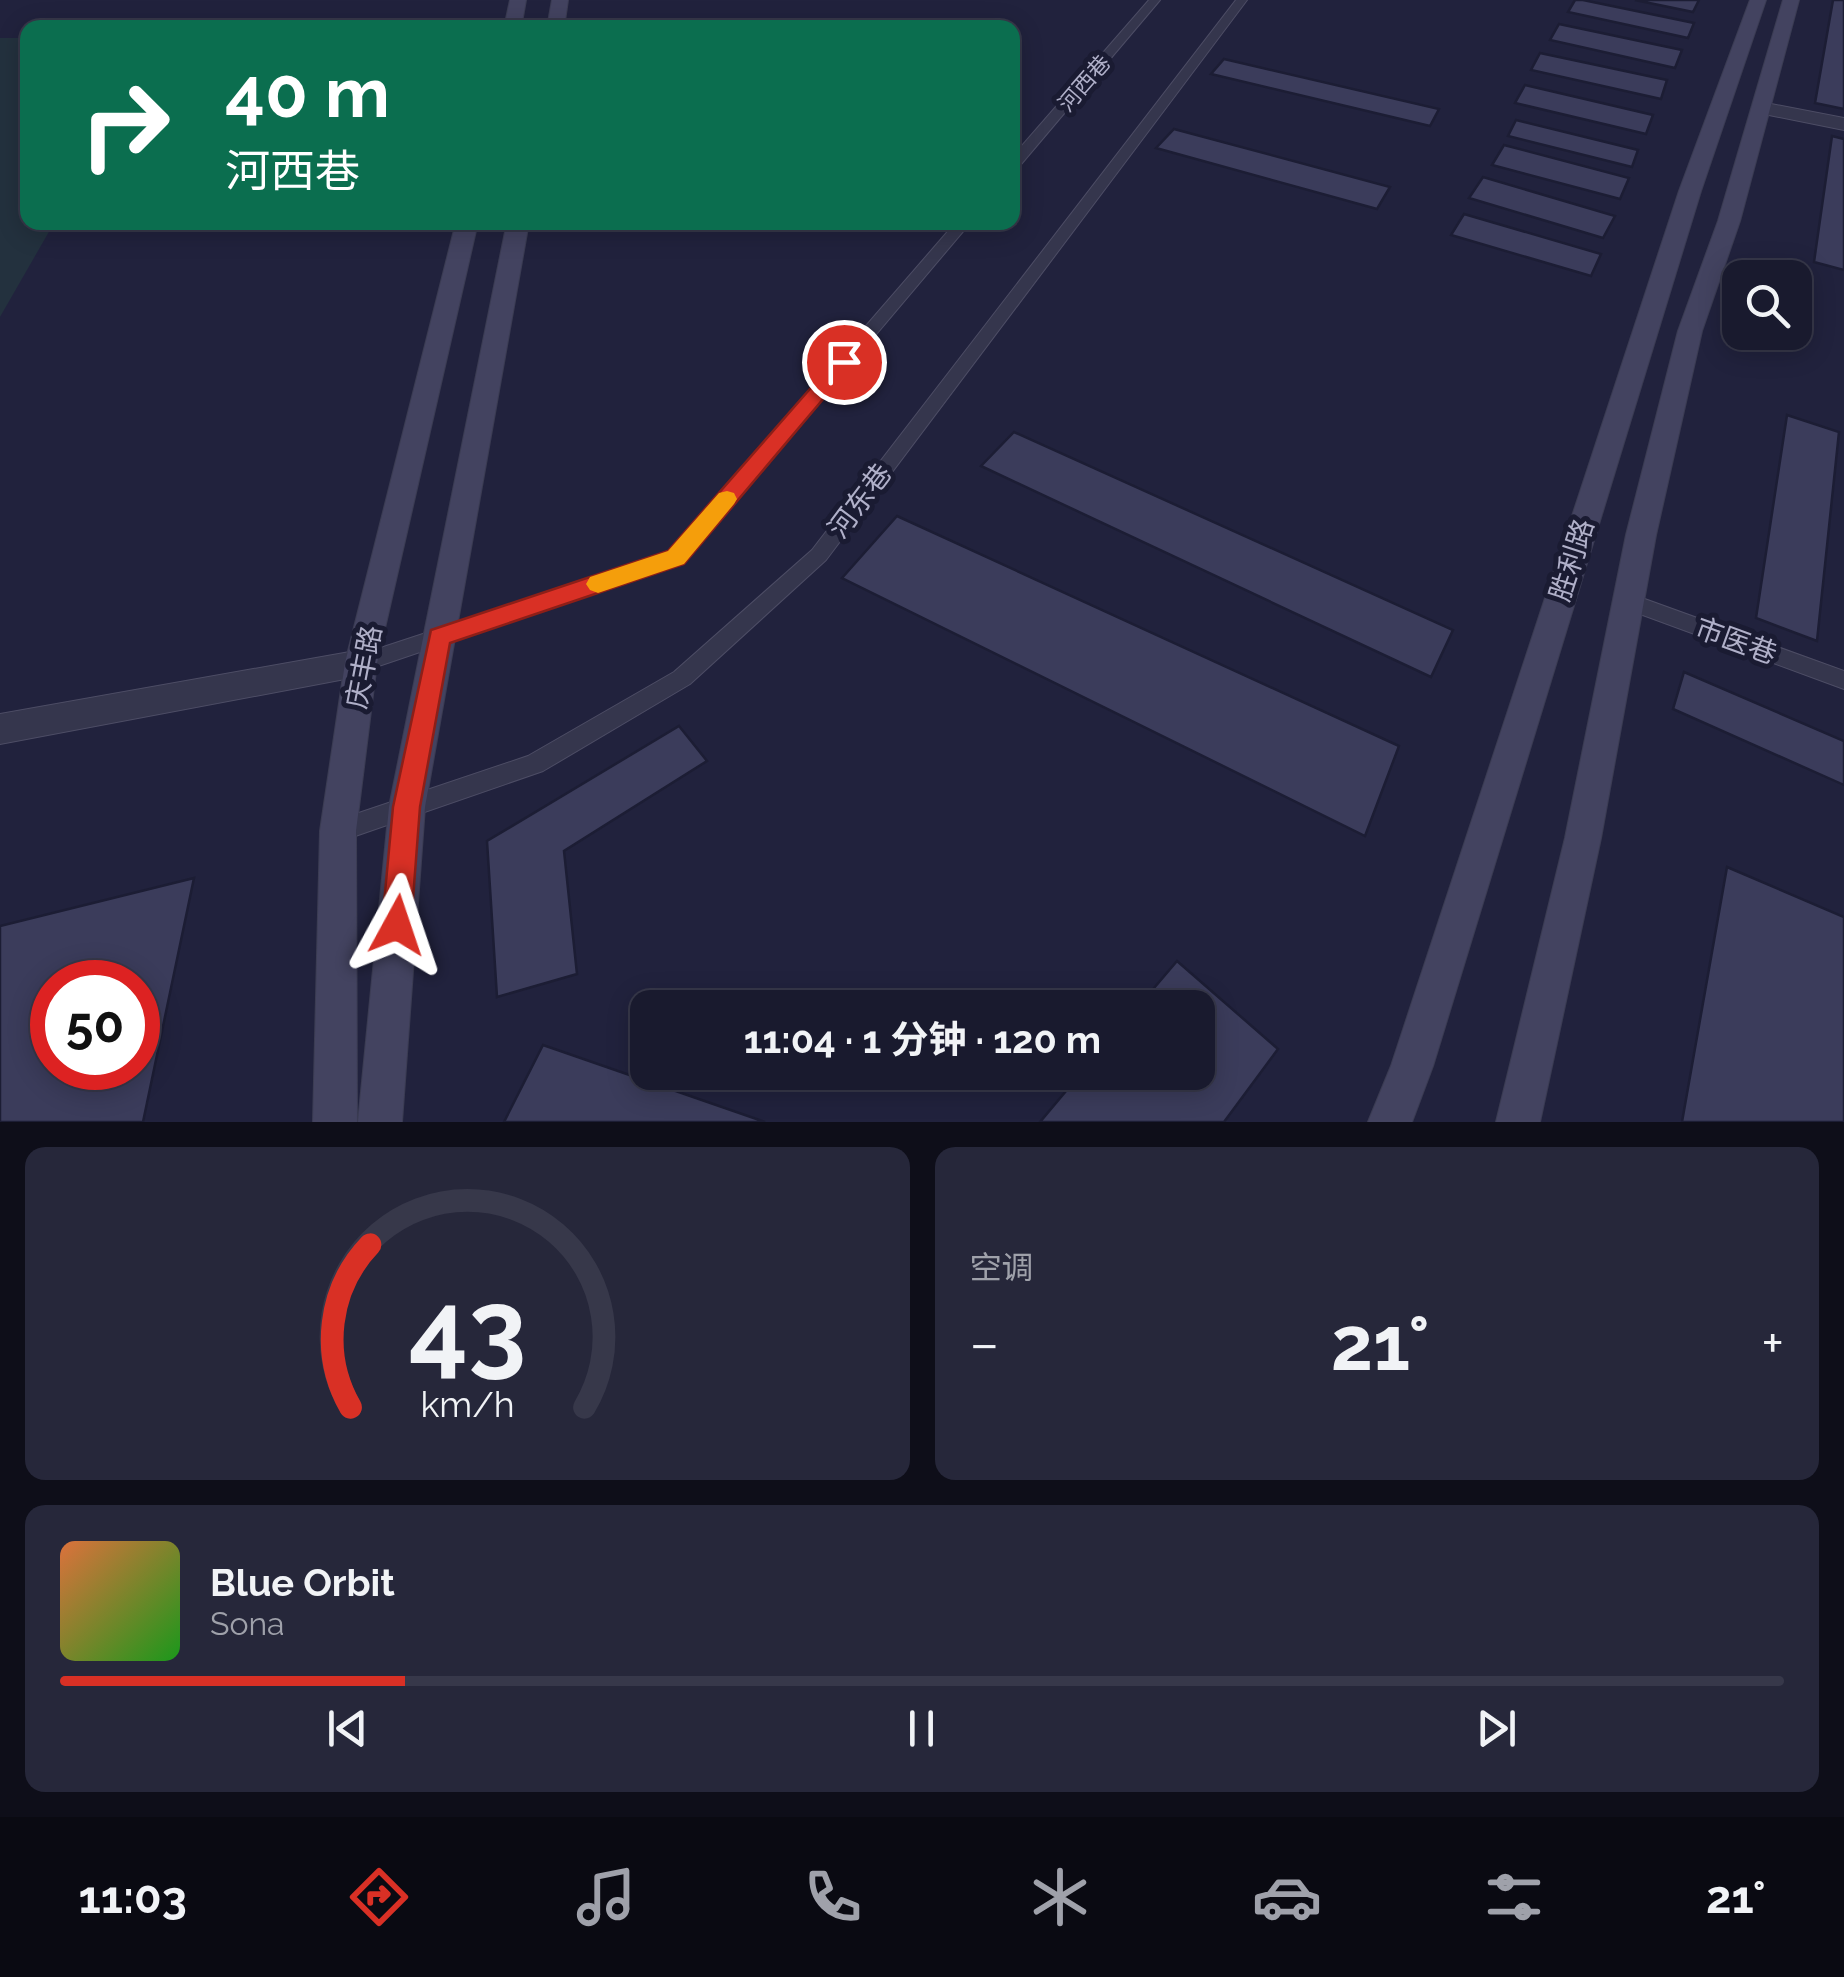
<!DOCTYPE html>
<html lang="zh">
<head>
<meta charset="utf-8">
<style>
	:root { --surface:#191a2e; --page:#26273a; --text:#f1f3f6; --muted:#9fa1aa; --line:#37384a; --accent:#d93025 }
	body { margin:0; font-family:Raleway,"Noto Sans SC",sans-serif; background:var(--page); color:var(--text); height:100vh; display:flex; flex-direction:column; font-size:38px; white-space:nowrap }
	* { box-sizing:border-box; margin:0 }
	p { font-size:32px; color:var(--muted) }
	.icon { flex:none; width:55px; height:55px; fill:none; stroke:currentColor; stroke-width:2; stroke-linecap:round; stroke-linejoin:round }
	.map { position:relative; height:1122px; overflow:hidden }
	.drawer { display:flex; flex-direction:column; gap:25px; padding:25px; background:#0e0e19; flex:1 }
	.drawer>* { flex:none }
	.banner { position:absolute; left:20px; top:20px; width:1000px; height:210px; border-radius:20px; box-shadow:0 5px 25px #0003,0 0 0 2px var(--line); background:#0b6e4f; color:#fff; overflow:hidden }
	.controls { position:absolute; left:1722px; top:260px; display:grid; gap:20px }
	.controls a { display:grid; place-items:center; width:90px; height:90px; border-radius:20px; background:var(--surface); box-shadow:0 5px 25px #0003,0 0 0 2px var(--line); font-size:50px }
	.speed { position:absolute; left:30px; top:960px; display:flex; gap:20px; font-size:50px; font-weight:700; text-align:center }
	.speed>* { display:grid; place-content:center; width:130px; height:130px; border-radius:50%; background:var(--surface); box-shadow:0 5px 25px #0003,0 0 0 2px var(--line); line-height:1 }
	.speed .limit { border:15px solid #d22; background:#fff; color:#111 }
	.pin { position:absolute; display:grid; place-items:center; width:85px; height:85px; color:#fff; margin:-42px; border:5px solid #fff; border-radius:50%; box-shadow:0 2px 10px #0007 }
	.me { position:absolute; width:110px; margin:-55px; rotate:5deg; stroke-linejoin:round; filter:drop-shadow(0 0 8px #0008) }
	.turn { display:flex; align-items:center; gap:35px; height:210px; padding:0 40px; font-size:45px }
	.turn .icon { width:130px; height:130px; stroke-width:2.5 }
	.turn b { display:block; font-size:70px; line-height:85px }
	.big { font-size:75px; font-weight:700; line-height:1.1 }
	.drawer .widget { flex:1; display:flex; flex-direction:column; justify-content:center; gap:15px; min-width:0; padding:0 35px; border-radius:20px; background:var(--page) }
	.drawer .dial { align-items:center; gap:0 }
	.dial svg { height:260px; overflow:visible; fill:none; stroke:var(--line); stroke-width:7; stroke-linecap:round; text-anchor:middle }
	.dial text { fill:var(--text); stroke:none }
	.song { display:flex; align-items:center; gap:30px }
	.cover { width:120px; height:120px; border-radius:15px; background:linear-gradient(135deg,hsl(20 70% 55%),hsl(120 70% 35%)) }
	.played { height:10px; border-radius:5px; background:linear-gradient(90deg,var(--accent) 20%,var(--line) 20%) }
	.keys { display:flex; justify-content:space-around; direction:ltr }
	.heat { display:flex; justify-content:space-between; align-items:center; font-size:55px; direction:ltr }
	.drawer .tiles { flex:1; display:grid; gap:25px; grid-template-columns:1fr 1fr }
	.widget:last-child { grid-column:span 2 }
	.trip { position:absolute; left:630px; top:990px; width:585px; height:100px; border-radius:20px; background:var(--surface); box-shadow:0 5px 25px #0003,0 0 0 2px var(--line); font-weight:700; line-height:100px; text-align:center }
	.tab-bar { display:flex; height:160px; justify-content:space-around; align-items:center; background:#0a0a12; color:var(--muted) }
	.tab-bar .icon { width:70px; height:70px }
	.tab-bar .active { color:var(--accent) }
	.tab-bar b { font-size:45px; color:var(--text) }
	.map>svg:first-child { display:block }
	.green { fill:#23313e }
	.building { fill:#3b3c5b; stroke:#1c1d34; stroke-width:2.5; fill-rule:evenodd }
	.lines { fill:none; stroke-linecap:round; stroke-linejoin:round }
	.lane-casing { stroke:#4d4d65; stroke-width:2 }
	.street-casing { stroke:#4d4d65; stroke-width:2 }
	.secondary-casing { stroke:#3b3c53; stroke-width:2 }
	.lane { fill:#35364d; fill-rule:evenodd }
	.street { fill:#35364d; fill-rule:evenodd }
	.secondary { fill:#434360; fill-rule:evenodd }
	.route { fill:#d93025; stroke:#8d1f18; stroke-width:2.5 }
	.slow { fill:#f59e0b }
	.labels { text-anchor:middle; dominant-baseline:central; stroke-width:10; stroke-linejoin:round; paint-order:stroke }
	.far-street-label { font-size:22px; fill:#b0b0c9; stroke:#1a1b32 }
	.street-label { font-size:28px; fill:#b0b0c9; stroke:#1a1b32 }
</style>
</head>
<body>
<div class="map">
<svg width="1844" height="1122" viewBox="0 0 1844 1122">
	<rect width="100%" height="100%" fill="#21223d"/>
	<path class="green" d="M 0,38 L 27,38 L 28,222 L 54,223 L 0,317 Z"/>
	<g class="building">
		<path d="M 1575,0 L 1583,0 L 1694,23 L 1688,38 L 1568,12 Z"/>
		<path d="M 1635,0 L 1699,0 L 1693,12 Z"/>
		<path d="M 1833,0 L 1844,0 L 1844,109 L 1815,103 Z"/>
		<path d="M 1559,24 L 1682,50 L 1675,68 L 1550,40 Z"/>
		<path d="M 1540,53 L 1667,80 L 1661,99 L 1531,70 Z"/>
		<path d="M 1224,59 L 1439,109 L 1430,126 L 1211,74 Z"/>
		<path d="M 1525,85 L 1653,115 L 1646,134 L 1515,103 Z"/>
		<path d="M 1516,120 L 1638,150 L 1632,167 L 1508,136 Z"/>
		<path d="M 1174,129 L 1390,187 L 1377,209 L 1156,148 Z"/>
		<path d="M 1832,136 L 1844,139 L 1844,270 L 1814,262 Z"/>
		<path d="M 1504,145 L 1629,178 L 1620,199 L 1492,165 Z"/>
		<path d="M 1483,177 L 1615,216 L 1603,238 L 1469,198 Z"/>
		<path d="M 1464,214 L 1601,254 L 1591,276 L 1451,235 Z"/>
		<path d="M 1787,415 L 1839,432 L 1817,641 L 1756,618 Z"/>
		<path d="M 1014,432 L 1453,630 L 1431,677 L 981,466 Z"/>
		<path d="M 897,516 L 1399,746 L 1365,836 L 842,578 Z"/>
		<path d="M 1684,672 L 1844,741 L 1844,785 L 1673,709 Z"/>
		<path d="M 679,726 L 707,761 L 564,851 L 577,974 L 497,997 L 487,841 Z"/>
		<path d="M 1727,867 L 1844,917 L 1844,1122 L 1682,1122 Z"/>
		<path d="M 194,878 L 143,1122 L 0,1122 L 0,926 ZM 52,982 L 138,982 L 138,1068 L 52,1068 Z"/>
		<path d="M 1177,961 L 1278,1049 L 1224,1122 L 1040,1122 L 1082,1072 L 1198,1072 L 1198,1008 L 1137,1008 Z"/>
		<path d="M 543,1045 L 765,1122 L 504,1122 Z"/>
	</g>
	<g class="lines">
		<g class="lane-casing">
			<g id="lane">
				<path d="M 1149,0 L 1160,0 L 1017,169 L 1012,170 L 1012,157 Z"/>
				<path d="M 1236,0 L 1247,0 L 826,560 L 690,684 L 543,771 L 338,842 L 329,839 L 326,831 L 329,823 L 528,756 L 674,672 L 812,550 Z"/>
				<path d="M 956,222 L 971,222 L 683,563 L 361,672 L 353,669 L 350,663 L 353,657 L 669,553 Z"/>
				<path d="M 1628,593 L 1844,671 L 1844,689 L 1621,607 L 1618,601 L 1621,595 Z"/>
			</g>
		</g>
		<g class="street-casing">
			<g id="street">
				<path d="M 1761,102 L 1844,118 L 1844,130 L 1754,112 L 1752,108 Z"/>
				<path d="M 361,650 L 372,654 L 377,663 L 372,672 L 361,676 L 0,744 L 0,714 Z"/>
			</g>
		</g>
		<g class="secondary-casing">
			<g id="secondary">
				<path d="M 510,0 L 526,0 L 521,28 L 504,28 Z"/>
				<path d="M 552,0 L 568,0 L 564,28 L 547,28 Z"/>
				<path d="M 1750,0 L 1766,0 L 1701,191 L 1433,1066 L 1412,1122 L 1368,1122 L 1391,1066 L 1679,191 Z"/>
				<path d="M 1783,0 L 1799,0 L 1740,221 L 1702,331 L 1656,535 L 1601,838 L 1540,1122 L 1496,1122 L 1565,838 L 1626,535 L 1678,331 L 1718,221 Z"/>
				<path d="M 456,222 L 478,222 L 377,663 L 356,831 L 357,1122 L 313,1122 L 320,831 L 345,663 Z"/>
				<path d="M 507,222 L 529,222 L 425,807 L 402,1122 L 358,1122 L 389,807 Z"/>
			</g>
		</g>
		<use href="#lane" class="lane"/>
		<use href="#street" class="street"/>
		<use href="#secondary" class="secondary"/>
	</g>
	<path class="route" d="M 844,356 L 854,362 L 851,366 L 684,564 L 450,643 L 420,807 L 411,925 L 407,935 L 397,940 L 386,935 L 382,925 L 393,807 L 431,630 L 668,551 L 837,358 Z"/>
	<path class="slow" d="M 727,491 L 734,493 L 737,499 L 734,504 L 684,564 L 598,593 L 590,590 L 586,584 L 590,577 L 668,551 L 719,493 Z"/>
	<g class="labels">
		<g class="far-street-label">
			<text transform="translate(1084 83) rotate(-49)">河西巷</text>
		</g>
		<g class="street-label">
			<text transform="translate(860 501) rotate(-53)">河东巷</text>
			<text transform="translate(1572 560) rotate(-72)">胜利路</text>
			<text transform="translate(1736 641) rotate(20)">市医巷</text>
			<text transform="translate(364 667) rotate(-79)">庆丰路</text>
		</g>
	</g>
</svg>
<div class="controls">
<a><svg class="icon" aria-label="search" viewBox="0 0 24 24"><circle cx="10" cy="10" r="6"/><path d="M15 15l6 6"/></svg></a>
</div>
<div class="speed"><div class="limit">50</div></div>
<div class="pin" style="left:844px;top:362px;background:#d93025"><svg class="icon" aria-label="arrive" viewBox="0 0 24 24"><path d="M6 21V4h12l-3 4 3 4H6"/></svg></div>
<svg class="me" style="left:397px;top:925px" viewBox="-20 -20 40 40"><path d="M0-17L14 15 0 8-14 15z" fill="#d93025" stroke="#fff" stroke-width="4"/></svg>
<div class="trip">11:04 · 1 分钟 · 120 m</div>
<div class="banner">
<div class="turn"><svg class="icon" aria-label="right" viewBox="0 0 24 24"><path d="M7 20v-9h11M14 6l5 5-5 5"/></svg><div><b>40 m</b>河西巷</div></div>
</div>
</div>
<section class="drawer">
<div class="tiles">
<div class="widget dial"><svg viewBox="0 0 100 80">
<path d="M14 69A42 42 0 1 1 86 69"/>
<path d="M14 69A42 42 0 0 1 20 19" stroke="#d93025"/>
<text x="50" y="56" font-size="32" font-weight="700">43</text>
<text x="50" y="72" font-size="11">km/h</text>
</svg></div>
<div class="widget"><p>空调</p>
<div class="heat"><a>−</a><b class="big">21°</b><a>+</a></div>
</div>
<div class="widget">
<div class="song"><i class="cover"></i><div><b>Blue Orbit</b><p>Sona</p></div></div>
<div class="played"></div>
<div class="keys"><svg class="icon" aria-label="previous" viewBox="0 0 24 24"><path d="M18 5L8 12l10 7zM5 5v14"/></svg><svg class="icon" aria-label="pause" viewBox="0 0 24 24"><path d="M8 5v14M16 5v14"/></svg><svg class="icon" aria-label="next" viewBox="0 0 24 24"><path d="M6 5l10 7-10 7zM19 5v14"/></svg></div>
</div>
</div>
</section>
<nav class="tab-bar">
<b>11:03</b>
<svg class="icon active" aria-label="directions" viewBox="0 0 24 24"><path d="M12 3l9 9-9 9-9-9zM9 14v-3h6M13 9l2 2-2 2"/></svg>
<svg class="icon" aria-label="music" viewBox="0 0 24 24"><path d="M9 18V5l10-2v13"/><circle cx="6" cy="18" r="3"/><circle cx="16" cy="16" r="3"/></svg>
<svg class="icon" aria-label="phone" viewBox="0 0 24 24"><path d="M5 4h4l2 5-3 2q2 4 5 5l2-3 5 2v4C11 20 4 13 5 4z"/></svg>
<svg class="icon" aria-label="climate" viewBox="0 0 24 24"><path d="M12 3v18M4 7l16 10M4 17L20 7"/></svg>
<svg class="icon" aria-label="car" viewBox="0 0 24 24"><path d="M5 17H2v-5l4-1 3-4h7l3 4 3 1v5h-3M9 17h6M6 11h13"/><circle cx="7" cy="17" r="2"/><circle cx="17" cy="17" r="2"/></svg>
<svg class="icon" aria-label="filters" viewBox="0 0 24 24"><path d="M4 7h16M4 17h16"/><circle cx="9" cy="7" r="2"/><circle cx="15" cy="17" r="2"/></svg>
<b>21°</b>
</nav>
</body>
</html>
